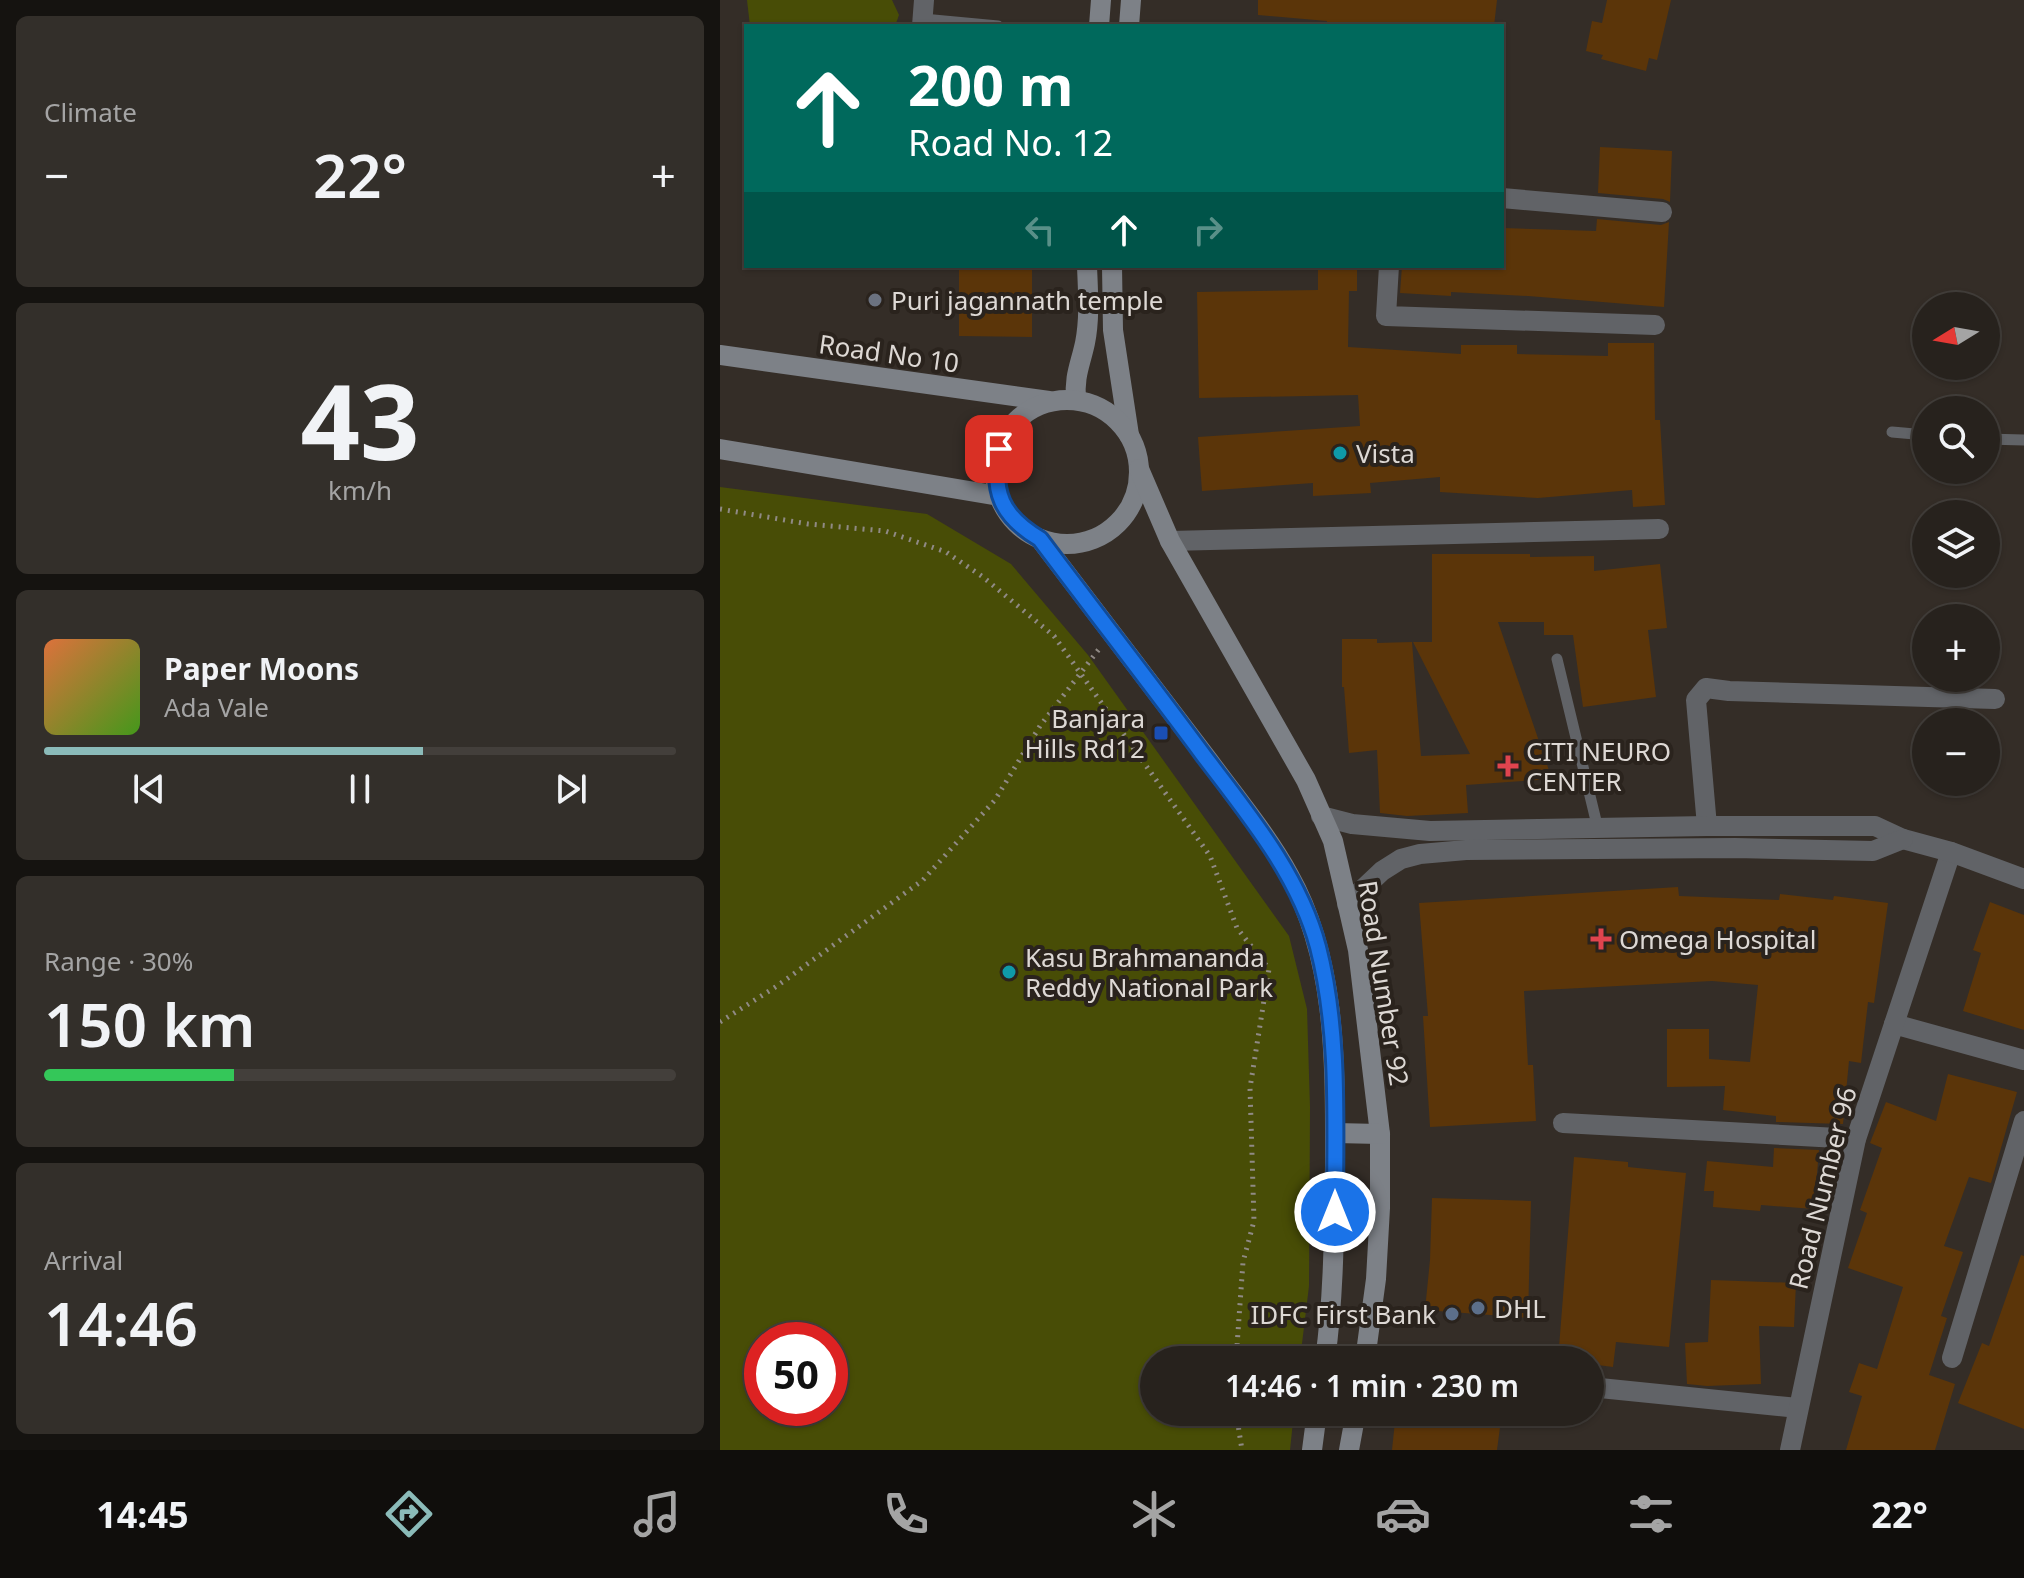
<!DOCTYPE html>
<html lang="en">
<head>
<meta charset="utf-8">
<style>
	:root { --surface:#27221d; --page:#332f2a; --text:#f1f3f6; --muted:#a4a4a4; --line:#433f3b; --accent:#8bbbb9 }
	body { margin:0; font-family:"Noto Sans",sans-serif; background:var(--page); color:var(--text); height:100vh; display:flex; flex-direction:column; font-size:30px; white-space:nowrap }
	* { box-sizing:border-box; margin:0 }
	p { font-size:26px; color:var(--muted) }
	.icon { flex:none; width:44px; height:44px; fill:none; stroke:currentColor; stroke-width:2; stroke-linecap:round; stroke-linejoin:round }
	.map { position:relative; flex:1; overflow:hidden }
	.side { display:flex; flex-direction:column; gap:16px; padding:16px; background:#151310; width:720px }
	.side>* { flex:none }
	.hud { position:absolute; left:24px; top:24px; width:760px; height:244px; border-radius:0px; box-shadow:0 2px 6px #0004,0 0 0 2px var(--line); background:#00695c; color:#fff; overflow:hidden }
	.needle { width:52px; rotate:259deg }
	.tools { position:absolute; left:1192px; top:292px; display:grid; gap:16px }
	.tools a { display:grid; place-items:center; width:88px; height:88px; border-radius:50%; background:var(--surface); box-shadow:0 2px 6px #0004,0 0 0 2px var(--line); font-size:40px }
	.speed { position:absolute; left:24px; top:1322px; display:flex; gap:16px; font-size:40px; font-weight:700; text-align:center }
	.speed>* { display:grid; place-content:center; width:104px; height:104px; border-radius:50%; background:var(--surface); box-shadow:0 2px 6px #0004,0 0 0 2px var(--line); line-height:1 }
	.speed .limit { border:12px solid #d22; background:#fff; color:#111 }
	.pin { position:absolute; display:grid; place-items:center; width:68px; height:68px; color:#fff; margin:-34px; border-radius:16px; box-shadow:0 4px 12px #0006 }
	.me { position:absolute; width:88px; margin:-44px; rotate:0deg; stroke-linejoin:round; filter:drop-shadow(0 0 6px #0008) }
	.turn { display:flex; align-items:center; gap:28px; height:168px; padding:0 32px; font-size:36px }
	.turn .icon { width:104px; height:104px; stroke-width:2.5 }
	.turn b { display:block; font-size:56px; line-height:68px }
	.lanes { display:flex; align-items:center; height:76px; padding:0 32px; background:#0003; justify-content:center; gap:40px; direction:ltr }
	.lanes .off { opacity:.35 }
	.big { font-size:60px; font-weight:600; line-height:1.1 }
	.side .tile { flex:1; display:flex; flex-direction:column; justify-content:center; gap:12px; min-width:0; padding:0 28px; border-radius:12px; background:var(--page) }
	.side .dial { align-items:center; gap:0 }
	.dial b { font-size:104px; line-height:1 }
	.song { display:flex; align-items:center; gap:24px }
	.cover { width:96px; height:96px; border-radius:12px; background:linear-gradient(135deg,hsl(20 70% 55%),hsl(100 70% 35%)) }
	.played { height:8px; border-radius:4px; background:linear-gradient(90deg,var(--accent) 60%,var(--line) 60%) }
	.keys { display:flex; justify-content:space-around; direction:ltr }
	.heat { display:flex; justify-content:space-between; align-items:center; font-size:44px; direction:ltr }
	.charge { height:12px; border-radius:6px; background:linear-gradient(90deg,#34c759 30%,var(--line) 0) }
	.trip { position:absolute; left:420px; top:1346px; width:464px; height:80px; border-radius:40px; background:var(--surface); box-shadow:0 2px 6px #0004,0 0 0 2px var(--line); font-weight:600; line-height:80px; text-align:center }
	.tabs { display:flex; height:128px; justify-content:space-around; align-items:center; background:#100e0c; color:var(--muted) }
	.tabs .icon { width:56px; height:56px }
	.tabs .current { color:var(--accent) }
	.tabs b { font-size:36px; color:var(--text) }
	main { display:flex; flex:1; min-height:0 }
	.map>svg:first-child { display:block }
	.green { fill:#484d06; fill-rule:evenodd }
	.building { fill:#5b3509 }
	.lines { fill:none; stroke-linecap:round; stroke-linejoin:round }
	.path { stroke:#908a85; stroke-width:5; stroke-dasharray:2 6; stroke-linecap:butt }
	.service { stroke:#616367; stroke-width:11 }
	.minor { stroke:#616367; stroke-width:20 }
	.tertiary { stroke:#616367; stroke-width:20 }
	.secondary { stroke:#7d8187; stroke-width:20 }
	.route-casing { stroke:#114b97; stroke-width:20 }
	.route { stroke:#1a73e8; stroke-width:14 }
	.worship-dot { fill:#6b7280; stroke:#2a231d; stroke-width:3 }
	.culture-dot { fill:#0f9aa8; stroke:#2a231d; stroke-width:3 }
	.transit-dot { fill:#1a4fb4; stroke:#2a231d; stroke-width:3 }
	.health-dot { fill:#e0444e; stroke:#2a231d; stroke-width:3 }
	.service-dot { fill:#5c6f8a; stroke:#2a231d; stroke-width:3 }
	.labels { text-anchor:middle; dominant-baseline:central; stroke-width:8; stroke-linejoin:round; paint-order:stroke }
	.poi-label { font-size:26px; fill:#ddd8d4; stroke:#2a231d; text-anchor:start }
	.street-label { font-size:26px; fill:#ddd8d4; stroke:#2a231d }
</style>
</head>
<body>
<main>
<section class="side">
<div class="tile"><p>Climate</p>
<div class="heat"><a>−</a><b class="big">22°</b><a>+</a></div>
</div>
<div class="tile dial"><b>43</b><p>km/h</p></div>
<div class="tile">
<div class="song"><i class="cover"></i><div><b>Paper Moons</b><p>Ada Vale</p></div></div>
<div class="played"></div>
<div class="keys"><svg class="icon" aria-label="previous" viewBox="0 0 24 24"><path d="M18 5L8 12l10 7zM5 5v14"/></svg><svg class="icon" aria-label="pause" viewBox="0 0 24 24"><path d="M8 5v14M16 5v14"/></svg><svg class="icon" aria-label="next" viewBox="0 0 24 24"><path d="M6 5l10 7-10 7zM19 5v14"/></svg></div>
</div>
<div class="tile"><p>Range · 30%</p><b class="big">150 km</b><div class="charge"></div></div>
<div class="tile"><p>Arrival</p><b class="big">14:46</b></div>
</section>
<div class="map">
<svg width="1304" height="1450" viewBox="0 0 1304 1450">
	<rect width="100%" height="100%" fill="#342d27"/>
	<g class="green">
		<path d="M 27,0 L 172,0 L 179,15 L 175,26 L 30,26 Z"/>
		<path d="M 0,487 L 207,514 L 291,564 L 368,655 L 569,936 L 587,1009 L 590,1107 L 589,1286 L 580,1360 L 434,1360 L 434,1412 L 574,1412 L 570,1450 L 0,1450 ZM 42,1340 L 110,1340 L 110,1408 L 42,1408 Z"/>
	</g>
	<g class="building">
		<path d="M 538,0 L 777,0 L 774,26 L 606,26 L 607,21 L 538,15 Z"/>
		<path d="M 887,0 L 951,0 L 937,60 L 929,58 L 926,71 L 881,59 L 883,55 L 866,51 L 872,21 L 882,23 Z"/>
		<path d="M 880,147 L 952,151 L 950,202 L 943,199 L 878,193 Z"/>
		<path d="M 877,219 L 941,225 L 949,222 L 944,307 L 808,296 L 731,292 L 731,296 L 680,293 L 682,266 L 782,266 L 782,228 L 876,231 Z"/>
		<path d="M 239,266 L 312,266 L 312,337 L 239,336 Z"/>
		<path d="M 598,266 L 637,266 L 637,291 L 629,291 L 628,347 L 741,354 L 741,345 L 797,345 L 797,354 L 888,356 L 888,343 L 934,343 L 935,420 L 940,420 L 945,505 L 913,507 L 912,490 L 818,498 L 720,492 L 720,477 L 650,483 L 651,493 L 593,496 L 593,483 L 482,491 L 478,437 L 640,426 L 638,395 L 479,398 L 477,292 L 598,290 Z"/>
		<path d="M 712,554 L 810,554 L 810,557 L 874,556 L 874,571 L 940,564 L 947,628 L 928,630 L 936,697 L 863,707 L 853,635 L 824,635 L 824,622 L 778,622 L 832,779 L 746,785 L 748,813 L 687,816 L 660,813 L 657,750 L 629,753 L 624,687 L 622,687 L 622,639 L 657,639 L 657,643 L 692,642 L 701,756 L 750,754 L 693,642 L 712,642 Z"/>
		<path d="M 958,887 L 959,896 L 1059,900 L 1060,894 L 1113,900 L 1114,896 L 1168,903 L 1154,1003 L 1148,1002 L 1141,1063 L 1129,1061 L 1123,1124 L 1056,1122 L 1056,1116 L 1003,1110 L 1005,1086 L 947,1087 L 947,1029 L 989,1029 L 989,1059 L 1030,1062 L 1038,985 L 992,981 L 804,991 L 808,1065 L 813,1065 L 816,1121 L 710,1127 L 703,1016 L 708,1016 L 699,903 Z"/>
		<path d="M 1270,902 L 1304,915 L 1304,1030 L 1243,1011 L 1261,953 L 1253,950 Z"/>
		<path d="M 1228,1074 L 1297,1092 L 1271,1183 L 1249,1177 L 1224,1246 L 1243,1252 L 1221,1316 L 1227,1318 L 1209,1375 L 1235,1384 L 1215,1450 L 1126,1450 L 1142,1396 L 1129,1392 L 1134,1378 L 1139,1363 L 1157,1369 L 1183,1287 L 1128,1268 L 1147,1213 L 1140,1210 L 1162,1148 L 1150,1143 L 1166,1102 L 1216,1121 Z"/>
		<path d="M 1054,1148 L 1099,1150 L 1094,1209 L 1041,1205 L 1040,1211 L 993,1207 L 994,1191 L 984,1191 L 987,1161 L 1053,1167 Z"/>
		<path d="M 854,1157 L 908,1162 L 908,1167 L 966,1173 L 949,1347 L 896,1342 L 893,1367 L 870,1364 L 870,1360 L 838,1360 Z"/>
		<path d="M 712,1198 L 811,1201 L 808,1318 L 705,1310 L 710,1260 Z"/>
		<path d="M 1301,1255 L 1304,1256 L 1304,1429 L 1238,1403 L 1262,1343 L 1269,1346 Z"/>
		<path d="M 991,1280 L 1076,1283 L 1074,1327 L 1039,1326 L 1041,1384 L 987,1386 L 967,1384 L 965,1343 L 988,1342 Z"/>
		<path d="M 676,1412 L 782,1412 L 777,1450 L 672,1450 Z"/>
	</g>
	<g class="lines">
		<g class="path">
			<path d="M 0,509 L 88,524 L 165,531 L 226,552 L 263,577 L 334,636 L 490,856 L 517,928 L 549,969 L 530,1088 L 534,1221 L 523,1262 L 516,1360"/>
			<path d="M 0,1022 L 57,986 L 203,880 L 275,800 L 320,726 L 379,649"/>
			<path d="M 516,1412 L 522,1450"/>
		</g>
		<g class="service">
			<path d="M 203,19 L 278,26"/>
			<path d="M 1172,432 L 1206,435"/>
			<path d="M 1266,439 L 1304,440"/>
			<path d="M 837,659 L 878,829"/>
		</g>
		<g class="minor">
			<path d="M 202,26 L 204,0"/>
			<path d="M 782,198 L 942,212"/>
			<path d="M 669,266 L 666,316 L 935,325"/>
			<path d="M 450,541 L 939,529"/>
			<path d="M 987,826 L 976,700 L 986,688 L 1009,691 L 1275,699"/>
			<path d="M 1174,1024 L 1304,1060"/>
			<path d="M 843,1123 L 1136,1139"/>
			<path d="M 1232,1358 L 1304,1121"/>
			<path d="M 870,1387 L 1078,1408"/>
			<path d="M 1070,1450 L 1136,1139 L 1231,852"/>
		</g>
		<g class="tertiary">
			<path d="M 601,816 L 632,824 L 710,831 L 987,826 L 1155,826 L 1183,839 L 1231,852 L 1304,879"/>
			<path d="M 627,904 L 662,871 L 681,859 L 700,854 L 746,850 L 1015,848 L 1153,851 L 1183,839"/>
		</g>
		<g class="secondary">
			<path d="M 379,26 L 381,0"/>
			<path d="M 409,26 L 411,0"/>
			<path d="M 392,266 L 393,330 L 409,435"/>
			<path d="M 0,355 L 329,401"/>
			<path d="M 356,400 C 354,376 360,366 365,343 C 370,318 368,292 367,266"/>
			<circle cx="347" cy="472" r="72"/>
			<path d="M 0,449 L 279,496"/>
			<path d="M 419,469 L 450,541 L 586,780 L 613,841 L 638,950 L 660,1134 L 660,1208 L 656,1279 L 645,1360"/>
			<path d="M 320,539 C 376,613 433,687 489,761 C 516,798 547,835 569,875 C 618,962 615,1070 615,1166 C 614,1230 614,1296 605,1360"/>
			<path d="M 615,1133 L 660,1134"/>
			<path d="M 592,1450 L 597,1412"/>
			<path d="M 629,1450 L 636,1412"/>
		</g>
	</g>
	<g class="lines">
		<g class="route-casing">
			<path id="route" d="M 279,449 C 272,492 281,516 320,539 C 374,611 430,683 484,756 C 528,814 579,875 598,947 C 620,1032 615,1124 615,1212"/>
		</g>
		<use href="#route" class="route"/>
	</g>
	<circle class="worship-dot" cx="155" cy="300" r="8"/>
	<g class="culture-dot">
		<circle cx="620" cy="453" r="8"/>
		<circle cx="289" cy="972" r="8"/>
	</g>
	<rect class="transit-dot" x="433" y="725" width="16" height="16" rx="4"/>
	<g class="health-dot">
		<path d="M784 754h8v8h8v8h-8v8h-8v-8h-8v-8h8z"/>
		<path d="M877 927h8v8h8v8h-8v8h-8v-8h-8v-8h8z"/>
	</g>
	<g class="service-dot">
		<circle cx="758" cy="1308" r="8"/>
		<circle cx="732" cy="1314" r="8"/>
	</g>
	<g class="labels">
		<g class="poi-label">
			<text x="171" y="300">Puri jagannath temple</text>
			<text x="636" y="453">Vista</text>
			<text x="425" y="718" text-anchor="end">Banjara<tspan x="425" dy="30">Hills Rd12</tspan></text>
			<text x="806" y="751">CITI NEURO<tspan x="806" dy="30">CENTER</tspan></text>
			<text x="899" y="939">Omega Hospital</text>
			<text x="305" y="957">Kasu Brahmananda<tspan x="305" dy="30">Reddy National Park</tspan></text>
			<text x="774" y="1308">DHL</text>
			<text x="716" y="1314" text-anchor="end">IDFC First Bank</text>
		</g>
		<g class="street-label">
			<text transform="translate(169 353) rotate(8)">Road No 10</text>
			<text transform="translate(664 983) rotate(81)">Road Number 92</text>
			<text transform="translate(1102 1188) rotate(-76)">Road Number 96</text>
		</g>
	</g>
</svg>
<div class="tools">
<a><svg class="needle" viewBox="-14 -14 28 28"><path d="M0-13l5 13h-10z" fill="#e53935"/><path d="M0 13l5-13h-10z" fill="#a4a4a4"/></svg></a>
<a><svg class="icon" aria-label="search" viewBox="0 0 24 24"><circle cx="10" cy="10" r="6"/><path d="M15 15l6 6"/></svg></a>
<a><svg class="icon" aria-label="layers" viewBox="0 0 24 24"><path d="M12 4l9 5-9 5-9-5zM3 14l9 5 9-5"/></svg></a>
<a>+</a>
<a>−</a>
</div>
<div class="speed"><div class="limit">50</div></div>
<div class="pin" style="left:279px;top:449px;background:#d93025"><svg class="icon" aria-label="arrive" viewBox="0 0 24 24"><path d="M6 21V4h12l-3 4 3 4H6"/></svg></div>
<svg class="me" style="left:615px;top:1212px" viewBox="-20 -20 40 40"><circle r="17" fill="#1a73e8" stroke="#fff" stroke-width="3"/><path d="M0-11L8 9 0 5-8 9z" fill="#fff"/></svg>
<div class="trip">14:46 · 1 min · 230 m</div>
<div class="hud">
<div class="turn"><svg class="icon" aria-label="ahead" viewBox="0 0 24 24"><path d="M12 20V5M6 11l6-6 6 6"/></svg><div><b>200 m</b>Road No. 12</div></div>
<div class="lanes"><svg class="icon off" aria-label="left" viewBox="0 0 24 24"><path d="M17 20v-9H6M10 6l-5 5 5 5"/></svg><svg class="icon" aria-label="ahead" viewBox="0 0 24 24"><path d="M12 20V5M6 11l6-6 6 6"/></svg><svg class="icon off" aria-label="right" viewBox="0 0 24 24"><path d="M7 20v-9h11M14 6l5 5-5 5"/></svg></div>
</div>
</div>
</main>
<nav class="tabs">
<b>14:45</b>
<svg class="icon current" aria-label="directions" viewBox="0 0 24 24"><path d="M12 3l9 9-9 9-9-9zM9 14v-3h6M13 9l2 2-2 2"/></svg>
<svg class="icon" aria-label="music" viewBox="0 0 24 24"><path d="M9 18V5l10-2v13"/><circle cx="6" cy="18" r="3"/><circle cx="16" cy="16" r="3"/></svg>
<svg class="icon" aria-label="phone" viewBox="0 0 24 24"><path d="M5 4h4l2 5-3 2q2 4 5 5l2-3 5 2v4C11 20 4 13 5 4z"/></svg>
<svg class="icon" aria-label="climate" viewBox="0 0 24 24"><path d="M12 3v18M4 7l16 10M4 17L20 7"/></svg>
<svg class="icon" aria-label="car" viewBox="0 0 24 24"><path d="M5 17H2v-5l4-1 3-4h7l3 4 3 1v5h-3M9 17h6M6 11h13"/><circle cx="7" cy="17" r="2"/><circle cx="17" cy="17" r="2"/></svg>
<svg class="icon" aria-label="filters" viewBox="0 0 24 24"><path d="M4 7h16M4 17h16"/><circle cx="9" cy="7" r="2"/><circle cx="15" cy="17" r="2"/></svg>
<b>22°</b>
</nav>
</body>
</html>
